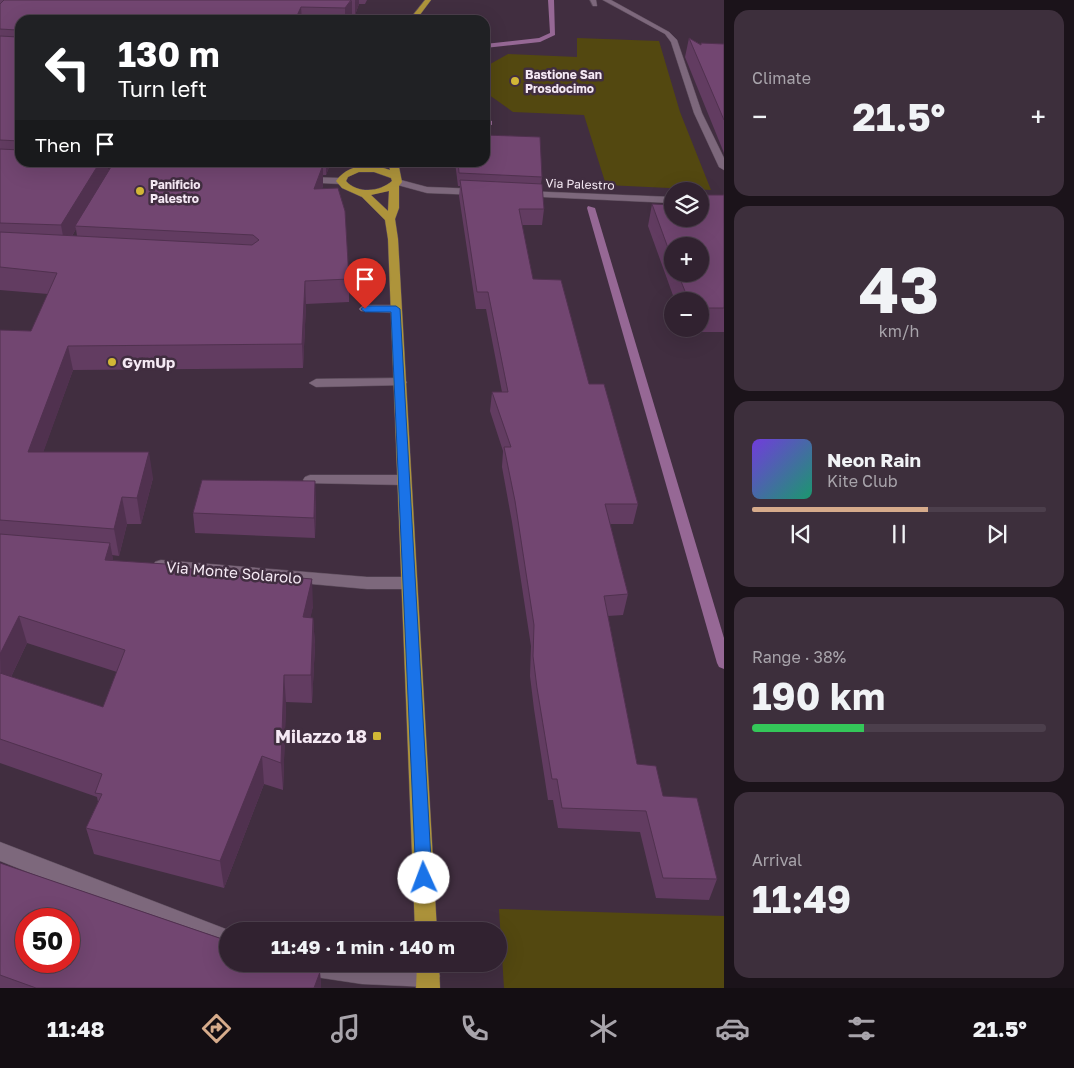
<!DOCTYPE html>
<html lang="en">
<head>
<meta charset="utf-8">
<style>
	:root { --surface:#312230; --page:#3d2f3c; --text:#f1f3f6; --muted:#a8a4ab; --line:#4c3f4c; --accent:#d6ab8b }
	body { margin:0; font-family:"Golos Text",sans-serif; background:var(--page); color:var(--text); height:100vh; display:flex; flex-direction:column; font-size:19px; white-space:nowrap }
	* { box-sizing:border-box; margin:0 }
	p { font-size:16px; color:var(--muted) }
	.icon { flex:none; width:28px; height:28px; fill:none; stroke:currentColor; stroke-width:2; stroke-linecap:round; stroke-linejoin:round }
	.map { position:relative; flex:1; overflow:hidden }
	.details { display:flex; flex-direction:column; gap:10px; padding:10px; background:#1b131a; width:350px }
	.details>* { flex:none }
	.banner { position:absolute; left:15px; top:15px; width:475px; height:152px; border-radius:15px; box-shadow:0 5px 20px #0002,0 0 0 1px var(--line); background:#202124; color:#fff; overflow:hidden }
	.controls { position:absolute; left:664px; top:182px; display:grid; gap:10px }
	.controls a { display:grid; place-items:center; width:45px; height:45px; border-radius:50%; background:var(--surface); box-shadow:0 5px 20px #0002,0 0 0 1px var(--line); font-size:25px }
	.speed { position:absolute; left:15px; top:908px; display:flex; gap:10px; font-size:25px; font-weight:700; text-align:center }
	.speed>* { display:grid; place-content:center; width:65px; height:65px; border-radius:50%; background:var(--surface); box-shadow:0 5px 20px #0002,0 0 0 1px var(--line); line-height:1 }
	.speed .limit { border:8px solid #d22; background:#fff; color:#111 }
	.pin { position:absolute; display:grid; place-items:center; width:42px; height:42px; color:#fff; margin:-51px -21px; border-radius:50% 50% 50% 0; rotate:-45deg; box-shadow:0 0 5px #0007 }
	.pin .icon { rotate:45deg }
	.me { position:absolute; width:55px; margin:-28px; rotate:358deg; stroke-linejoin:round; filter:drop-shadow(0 0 4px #0008) }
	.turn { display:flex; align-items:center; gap:18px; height:105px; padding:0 20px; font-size:22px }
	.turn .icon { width:65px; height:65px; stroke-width:2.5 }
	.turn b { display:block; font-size:35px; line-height:42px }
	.then { display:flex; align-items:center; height:48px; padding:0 20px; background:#0003; gap:10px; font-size:19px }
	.big { font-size:38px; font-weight:700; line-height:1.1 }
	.details .card { flex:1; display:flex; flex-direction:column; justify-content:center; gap:8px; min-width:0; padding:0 18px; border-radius:15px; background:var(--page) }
	.details .dial { align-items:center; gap:0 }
	.dial b { font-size:65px; line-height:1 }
	.song { display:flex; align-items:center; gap:15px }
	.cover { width:60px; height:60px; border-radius:8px; background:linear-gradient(135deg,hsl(260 70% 55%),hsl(160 70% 35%)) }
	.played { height:5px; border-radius:2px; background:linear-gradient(90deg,var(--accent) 60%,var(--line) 60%) }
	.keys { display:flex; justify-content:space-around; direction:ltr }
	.heat { display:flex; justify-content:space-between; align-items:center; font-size:28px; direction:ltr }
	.charge { height:8px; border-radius:4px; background:linear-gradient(90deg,#34c759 38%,var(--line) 0) }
	.trip { position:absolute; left:219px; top:922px; width:288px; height:50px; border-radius:25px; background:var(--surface); box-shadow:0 5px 20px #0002,0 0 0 1px var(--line); font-weight:700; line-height:50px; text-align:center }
	.dock { display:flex; height:80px; justify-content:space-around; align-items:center; background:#140e13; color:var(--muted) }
	.dock .icon { width:35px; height:35px }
	.dock .current { color:var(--accent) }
	.dock b { font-size:22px; color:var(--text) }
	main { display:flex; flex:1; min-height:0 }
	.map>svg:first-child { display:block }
	.green { fill:#534810 }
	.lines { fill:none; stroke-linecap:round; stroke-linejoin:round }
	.stream { fill:#966895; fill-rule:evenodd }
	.minor-casing { stroke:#5d4d5c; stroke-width:1 }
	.major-casing { stroke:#5d4d5c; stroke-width:1 }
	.minor { fill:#7d687c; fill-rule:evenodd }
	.major { fill:#ae943b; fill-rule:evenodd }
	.wall { fill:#623c61; fill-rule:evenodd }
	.shaded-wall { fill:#50314f }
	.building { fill:#724671; stroke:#50314f; fill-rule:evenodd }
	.route { fill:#1a73e8; stroke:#114b97 }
	.poi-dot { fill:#d2b736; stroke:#412e40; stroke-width:2 }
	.labels { text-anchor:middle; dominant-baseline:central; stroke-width:5; stroke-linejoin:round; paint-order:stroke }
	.far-poi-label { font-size:12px; font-weight:bold; fill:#f5e9f4; stroke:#412e40; text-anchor:start }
	.far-street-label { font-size:12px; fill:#f5e9f4; stroke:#412e40 }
	.poi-label { font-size:15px; font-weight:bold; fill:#f5e9f4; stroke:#412e40; text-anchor:start }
	.street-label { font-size:15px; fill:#f5e9f4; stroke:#412e40 }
	.near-poi-label { font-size:18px; font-weight:bold; fill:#f5e9f4; stroke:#412e40; text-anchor:end }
</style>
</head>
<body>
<main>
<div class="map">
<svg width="724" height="988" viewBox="0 0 724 988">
	<rect width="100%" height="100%" fill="#412e40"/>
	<g class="green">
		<path d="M 577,38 L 659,41 L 680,112 L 711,190 L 606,185 L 584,115 L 513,112 L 485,92 L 485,67 L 508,54 L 577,57 Z"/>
		<path d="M 499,909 L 724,916 L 724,988 L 504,988 Z"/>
	</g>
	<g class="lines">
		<g class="stream">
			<path d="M 548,0 L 554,0 L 555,35 L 540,42 L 485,48 L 485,44 L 539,38 L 550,33 Z"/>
			<path d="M 485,119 L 492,121 L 492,125 L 485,124 Z"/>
			<path d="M 588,206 L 595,208 L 724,638 L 724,669 L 719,667 L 717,663 L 587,208 Z"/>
		</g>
		<g class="minor-casing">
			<g id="minor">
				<path d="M 590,0 L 596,0 L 597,6 L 593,6 Z"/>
				<path d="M 603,0 L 611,0 L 669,32 L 677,40 L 702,113 L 724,158 L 724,170 L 719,167 L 694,113 L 671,42 L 665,34 Z"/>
				<path d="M 304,177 L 341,178 L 346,181 L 341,184 L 301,182 L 301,178 Z"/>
				<path d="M 397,179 L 427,187 L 479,189 L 484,192 L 479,195 L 427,193 L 394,184 L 392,182 Z"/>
				<path d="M 524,191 L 672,197 L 672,203 L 521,196 L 519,194 Z"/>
				<path d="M 365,305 L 395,305 L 401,309 L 395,313 L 361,311 L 359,309 L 361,307 Z"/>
				<path d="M 400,378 L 407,382 L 405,385 L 316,387 L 309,383 L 316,379 Z"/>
				<path d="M 310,475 L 404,475 L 409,477 L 411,480 L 409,483 L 404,485 L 305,483 L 303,480 L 305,477 Z"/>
				<path d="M 161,560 L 367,577 L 408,577 L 414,579 L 416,583 L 414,587 L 408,589 L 367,589 L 155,570 L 153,566 L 155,562 Z"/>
				<path d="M 0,842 L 231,931 L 228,931 L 228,952 L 0,861 Z"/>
				<path d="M 290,964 L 428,965 L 436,968 L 440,976 L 436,984 L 428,987 L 362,984 L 302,975 L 294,972 Z"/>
			</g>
		</g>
		<g class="major-casing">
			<g id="major">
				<path d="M 425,0 L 431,0 L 416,20 L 409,20 Z"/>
				<path d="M 388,162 L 398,162 L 402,182 L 399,186 L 399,208 L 395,219 L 398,239 L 437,931 L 415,931 L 388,239 L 385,220 L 362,197 L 342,188 L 336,181 C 349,163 371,164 390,170 ZM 359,172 L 374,172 L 391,178 L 392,181 C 380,192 357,194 346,181 L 348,177 ZM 389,191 L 388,211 L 371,195 Z"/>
				<path d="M 417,964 L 439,964 L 440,988 L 416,988 Z"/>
			</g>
		</g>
		<use href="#minor" class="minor"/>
		<use href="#major" class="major"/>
	</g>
	<g class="wall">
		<path d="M 0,0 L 367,0 L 365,4 L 359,4 L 355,15 L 352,15 L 348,20 L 20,20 L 20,162 L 331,162 L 326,175 L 323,175 L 323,185 L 322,189 L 349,279 L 349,302 L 306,304 L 303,368 L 73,370 L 43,452 L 153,478 L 141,524 L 127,524 L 119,556 L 112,555 L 113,561 L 180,565 L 180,568 L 313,606 L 310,618 L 313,618 L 315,645 L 312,703 L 286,702 L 283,790 L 264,784 L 224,888 L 94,854 L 86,828 L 98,802 L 97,797 L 0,763 L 0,330 L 31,331 L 48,294 L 0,290 ZM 107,164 L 113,165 L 109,172 ZM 76,229 L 77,236 L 72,236 ZM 27,643 L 117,672 L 103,707 L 11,677 Z"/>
		<path d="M 689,38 L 700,44 L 724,44 L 724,153 L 685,57 Z"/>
		<path d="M 455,162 L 485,162 L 542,177 L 541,184 L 544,209 L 542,225 L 522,225 L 533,279 L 589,384 L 638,504 L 633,524 L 610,524 L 628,594 L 623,615 L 608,616 L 637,764 L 663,796 L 717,879 L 709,900 L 656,898 L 640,832 L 558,828 L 553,800 L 548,800 L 534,709 L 530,676 L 531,646 L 512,522 L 502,467 L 503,451 L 490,411 L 492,392 L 502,392 L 486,309 L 476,309 L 459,196 L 460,186 L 458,186 Z"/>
		<path d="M 724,195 L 724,332 L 686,332 L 685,329 L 700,329 L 700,301 L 675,301 L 648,226 L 652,204 L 672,219 ZM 672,246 L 700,274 L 672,274 Z"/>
		<path d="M 316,501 L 315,538 L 195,533 L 193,513 Z"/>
		<path d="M 0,863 L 320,972 L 321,988 L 0,988 Z"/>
	</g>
	<g class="shaded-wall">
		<path d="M 352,0 L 352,15 L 348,20 L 345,20 L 345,8 Z"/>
		<path d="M 355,0 L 359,0 L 359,4 L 355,15 Z"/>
		<path d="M 301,7 L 302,20 L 295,20 Z"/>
		<path d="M 100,162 L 107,162 L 109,174 L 75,226 L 76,229 L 65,247 L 61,225 Z"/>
		<path d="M 326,162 L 331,162 L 326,175 Z"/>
		<path d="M 323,165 L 323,185 L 315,210 L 314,189 Z"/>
		<path d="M 305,281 L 306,304 L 303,368 L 302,344 Z"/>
		<path d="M 68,346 L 73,370 L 34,478 L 28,452 Z"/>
		<path d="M 149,452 L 153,478 L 141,524 L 137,498 Z"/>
		<path d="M 315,481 L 316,501 L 315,538 L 314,518 Z"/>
		<path d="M 122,497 L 127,524 L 119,556 L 114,529 Z"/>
		<path d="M 110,543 L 115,570 L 105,560 Z"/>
		<path d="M 312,579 L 313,606 L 305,644 L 303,617 Z"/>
		<path d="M 19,616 L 27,643 L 1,698 L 0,654 Z"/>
		<path d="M 313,618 L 315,645 L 312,703 L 311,675 Z"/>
		<path d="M 284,675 L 286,702 L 283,790 L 281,763 Z"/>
		<path d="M 262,756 L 264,784 L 224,888 L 220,861 Z"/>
		<path d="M 320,972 L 321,988 L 314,988 Z"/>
	</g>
	<g class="building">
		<path d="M 4,0 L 351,0 L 345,8 L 301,7 L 295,20 L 20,20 L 20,141 L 0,140 L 0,36 L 18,37 L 17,30 L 0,29 L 0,4 Z"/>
		<path d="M 689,38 L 701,45 L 701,43 L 724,44 L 724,120 Z"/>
		<path d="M 485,135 L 540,137 L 542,177 L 459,173 L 458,162 L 485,162 Z"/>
		<path d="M 0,149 L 20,150 L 20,162 L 100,162 L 61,225 L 0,223 Z"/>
		<path d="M 114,162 L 278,162 L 323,165 L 314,189 L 338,188 L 345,211 L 349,279 L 305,281 L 302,344 L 68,346 L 28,452 L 149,452 L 137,498 L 122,497 L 114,529 L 0,520 L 0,330 L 31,331 L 57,273 L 0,267 L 0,232 L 252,245 L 259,240 L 253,235 L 75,226 Z"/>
		<path d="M 460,180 L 542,184 L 544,209 L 519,209 L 533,279 L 561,280 L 589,384 L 604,384 L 638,504 L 605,504 L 628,594 L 604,596 L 637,764 L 656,766 L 663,796 L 697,798 L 717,879 L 663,878 L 646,811 L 562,808 L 557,779 L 552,779 L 537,688 L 533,656 L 534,625 L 515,501 L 504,447 L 511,447 L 492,392 L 508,392 L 488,292 L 477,292 Z"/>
		<path d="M 700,195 L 724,195 L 724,308 L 700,308 L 700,301 L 689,301 L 678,274 L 700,274 L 700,246 L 672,246 L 672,259 L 652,204 L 672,205 L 672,219 L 700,219 Z"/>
		<path d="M 202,480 L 315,481 L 314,518 L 193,513 Z"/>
		<path d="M 0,534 L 110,543 L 105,560 L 180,565 L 179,568 L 312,579 L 303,617 L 313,618 L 311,675 L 284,675 L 281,763 L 262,756 L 220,861 L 86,828 L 102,794 L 95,793 L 102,774 L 0,739 L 0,673 L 103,707 L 125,650 L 19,616 L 0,654 Z"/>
		<path d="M 0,863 L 228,941 L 228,964 L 296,964 L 320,972 L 314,988 L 36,988 L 0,975 ZM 26,919 L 69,919 L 69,961 L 26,961 Z"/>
	</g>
	<path class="route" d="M 396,306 L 400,309 L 432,878 L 430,883 L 424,885 L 418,883 L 416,878 L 391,312 L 365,312 L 361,309 L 365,306 Z"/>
	<g class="poi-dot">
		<circle cx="515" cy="81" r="5"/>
		<circle cx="140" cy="191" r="5"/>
		<circle cx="112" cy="362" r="5"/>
		<rect x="372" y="731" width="10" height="10" rx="2.5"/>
	</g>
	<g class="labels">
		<g class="far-poi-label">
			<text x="525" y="74">Bastione San<tspan x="525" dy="14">Prosdocimo</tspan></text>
			<text x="150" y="184">Panificio<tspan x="150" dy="14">Palestro</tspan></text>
		</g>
		<g class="far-street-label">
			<text transform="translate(580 184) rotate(2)">Via Palestro</text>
		</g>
		<g class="poi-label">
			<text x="122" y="362">GymUp</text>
		</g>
		<g class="street-label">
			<text transform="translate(234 572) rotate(5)">Via Monte Solarolo</text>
		</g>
		<g class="near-poi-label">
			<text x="367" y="736">Milazzo 18</text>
		</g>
	</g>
</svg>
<div class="controls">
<a><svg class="icon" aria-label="layers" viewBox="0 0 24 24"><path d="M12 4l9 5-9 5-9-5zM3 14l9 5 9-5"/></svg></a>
<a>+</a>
<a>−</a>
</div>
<div class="speed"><div class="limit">50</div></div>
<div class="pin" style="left:365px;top:309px;background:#d93025"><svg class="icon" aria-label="arrive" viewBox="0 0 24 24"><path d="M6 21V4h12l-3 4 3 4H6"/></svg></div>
<svg class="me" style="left:424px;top:878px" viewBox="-20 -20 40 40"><circle r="19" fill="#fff"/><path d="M0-13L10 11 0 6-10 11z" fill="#1a73e8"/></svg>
<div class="trip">11:49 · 1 min · 140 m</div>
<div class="banner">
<div class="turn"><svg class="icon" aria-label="left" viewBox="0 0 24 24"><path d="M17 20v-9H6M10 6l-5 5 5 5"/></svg><div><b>130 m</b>Turn left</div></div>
<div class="then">Then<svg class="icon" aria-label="arrive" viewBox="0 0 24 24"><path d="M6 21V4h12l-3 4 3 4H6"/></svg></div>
</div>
</div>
<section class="details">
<div class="card"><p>Climate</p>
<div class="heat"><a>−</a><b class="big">21.5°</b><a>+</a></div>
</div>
<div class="card dial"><b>43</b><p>km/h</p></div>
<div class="card">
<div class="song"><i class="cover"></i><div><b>Neon Rain</b><p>Kite Club</p></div></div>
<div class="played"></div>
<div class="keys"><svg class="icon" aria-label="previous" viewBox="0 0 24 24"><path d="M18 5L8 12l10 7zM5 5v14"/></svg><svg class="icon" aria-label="pause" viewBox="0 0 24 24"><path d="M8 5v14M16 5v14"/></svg><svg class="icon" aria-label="next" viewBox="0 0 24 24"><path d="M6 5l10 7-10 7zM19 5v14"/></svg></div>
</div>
<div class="card"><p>Range · 38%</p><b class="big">190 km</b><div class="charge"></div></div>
<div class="card"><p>Arrival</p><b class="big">11:49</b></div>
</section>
</main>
<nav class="dock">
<b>11:48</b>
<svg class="icon current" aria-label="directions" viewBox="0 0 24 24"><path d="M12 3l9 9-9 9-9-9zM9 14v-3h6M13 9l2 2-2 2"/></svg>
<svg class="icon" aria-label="music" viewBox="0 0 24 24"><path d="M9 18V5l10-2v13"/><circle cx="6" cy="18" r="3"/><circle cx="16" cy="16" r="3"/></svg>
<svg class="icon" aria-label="phone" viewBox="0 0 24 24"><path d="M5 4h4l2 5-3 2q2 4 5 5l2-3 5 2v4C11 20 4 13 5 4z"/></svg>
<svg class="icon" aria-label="climate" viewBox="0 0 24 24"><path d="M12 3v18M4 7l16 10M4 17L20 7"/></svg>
<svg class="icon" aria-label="car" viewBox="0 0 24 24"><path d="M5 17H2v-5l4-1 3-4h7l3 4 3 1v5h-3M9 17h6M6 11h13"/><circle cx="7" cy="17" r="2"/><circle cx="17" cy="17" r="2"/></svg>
<svg class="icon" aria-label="filters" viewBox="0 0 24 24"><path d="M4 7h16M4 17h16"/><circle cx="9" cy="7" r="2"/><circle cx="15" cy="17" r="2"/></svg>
<b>21.5°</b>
</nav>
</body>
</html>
